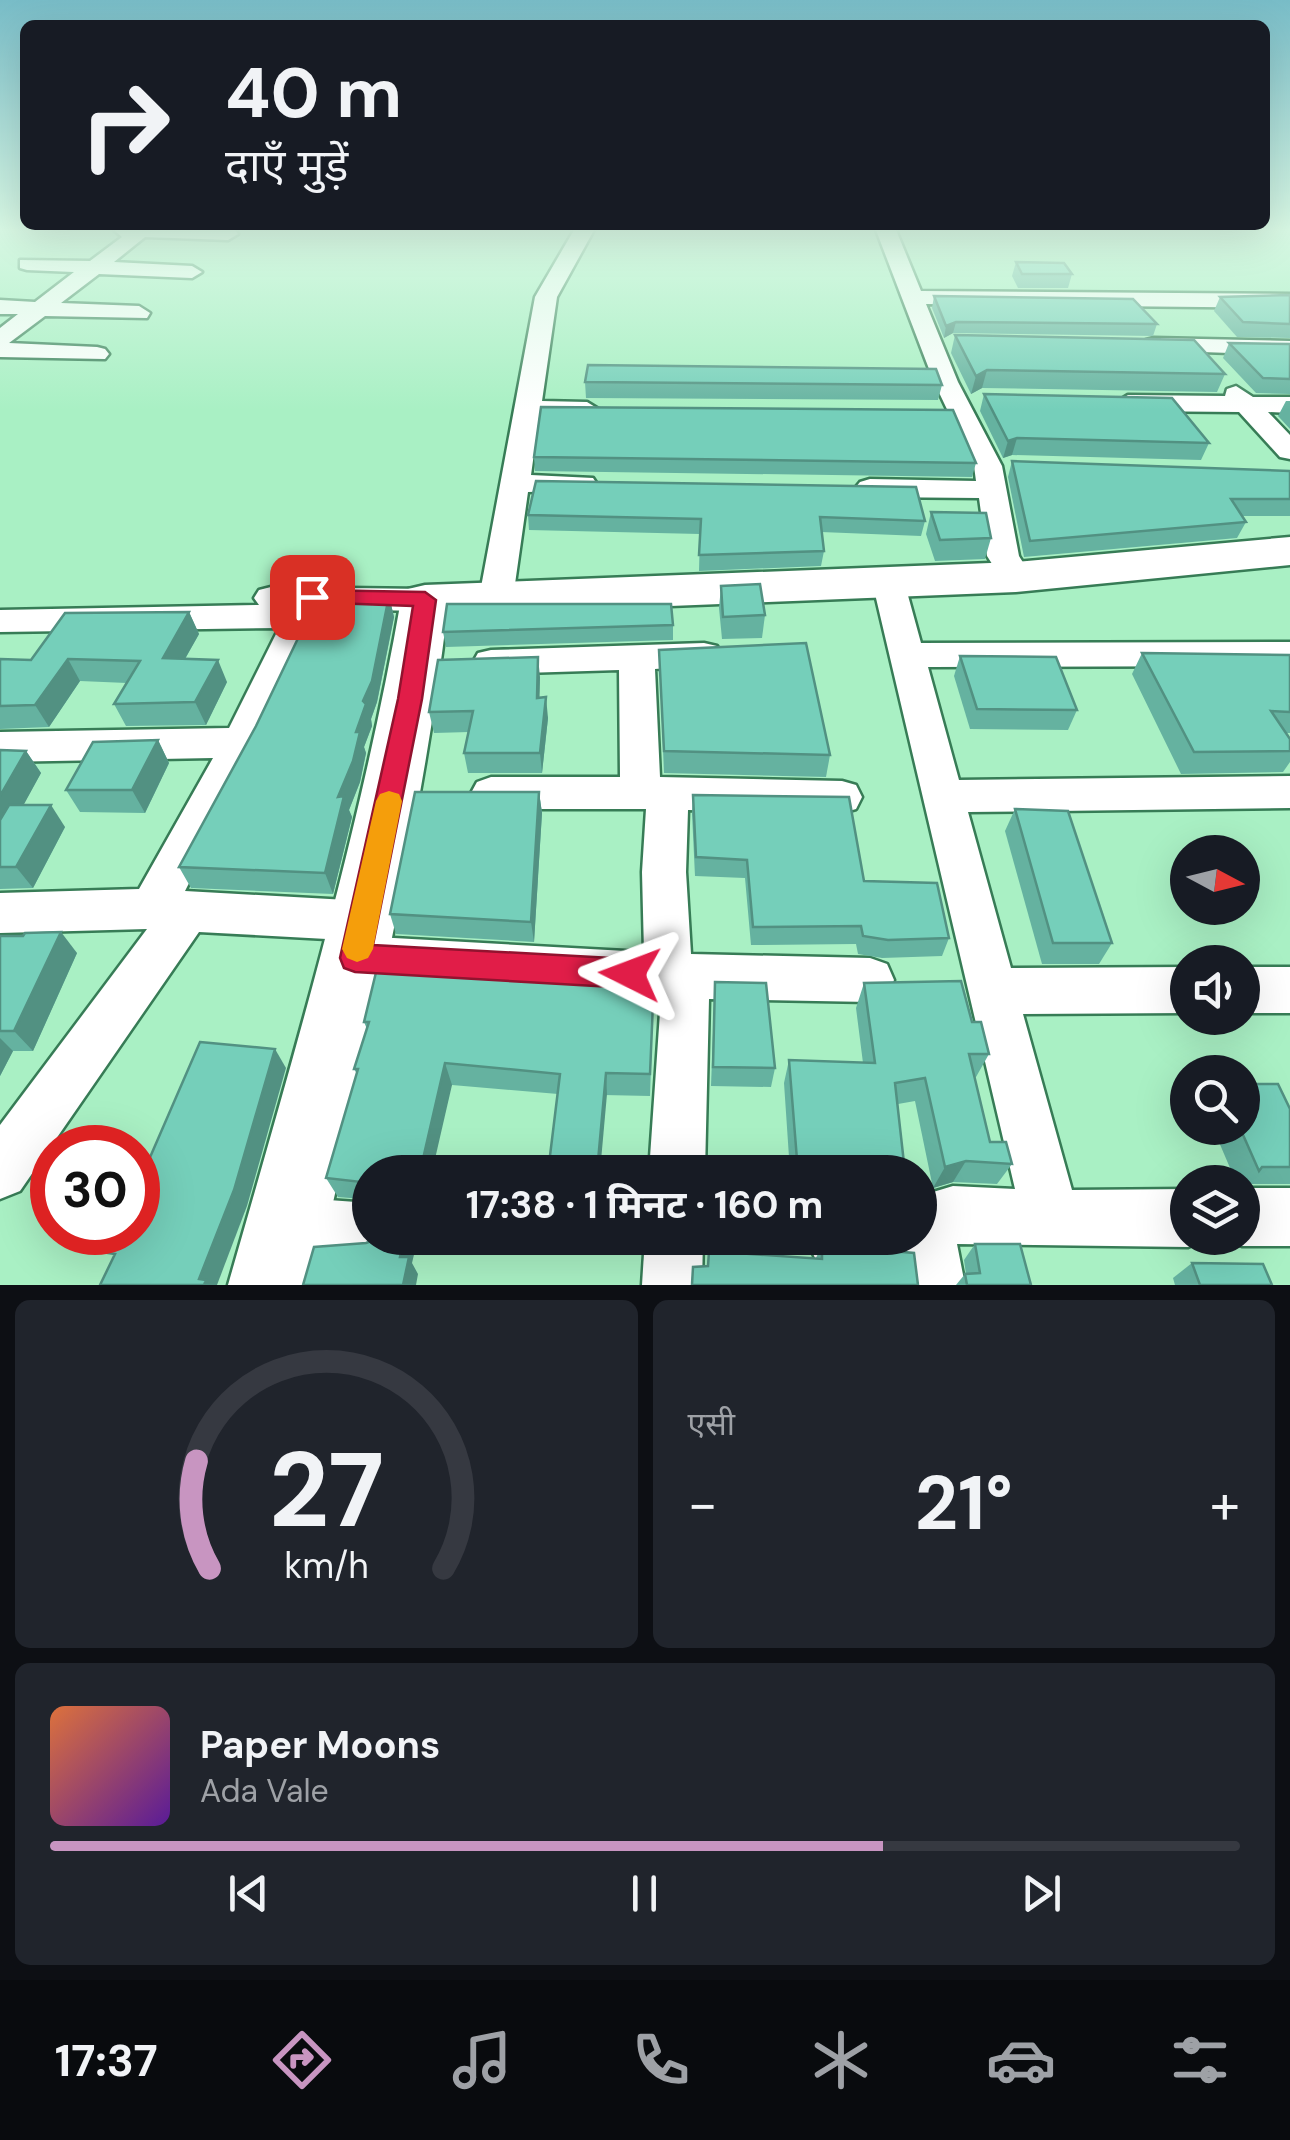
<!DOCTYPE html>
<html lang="hi">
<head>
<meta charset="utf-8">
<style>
	:root { --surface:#171b24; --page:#20242c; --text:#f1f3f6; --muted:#9ea1a6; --line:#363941; --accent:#c895c1 }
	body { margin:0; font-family:"DM Sans","Noto Sans Devanagari",sans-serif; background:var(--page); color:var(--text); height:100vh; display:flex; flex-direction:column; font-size:38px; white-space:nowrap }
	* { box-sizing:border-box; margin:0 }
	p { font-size:32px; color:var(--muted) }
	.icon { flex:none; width:55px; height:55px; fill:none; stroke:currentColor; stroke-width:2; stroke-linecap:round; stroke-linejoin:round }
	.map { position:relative; height:1285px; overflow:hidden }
	.details { display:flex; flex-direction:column; gap:15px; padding:15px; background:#0d0f14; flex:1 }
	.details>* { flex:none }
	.top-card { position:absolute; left:20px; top:20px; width:1250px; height:210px; border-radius:15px; box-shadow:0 10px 40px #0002; background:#171b24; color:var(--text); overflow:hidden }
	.needle { width:65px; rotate:97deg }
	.buttons { position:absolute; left:1170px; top:835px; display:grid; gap:20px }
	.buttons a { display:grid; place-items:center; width:90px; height:90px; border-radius:50%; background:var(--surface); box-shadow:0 10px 40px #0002; font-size:50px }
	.speed { position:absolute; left:30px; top:1125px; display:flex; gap:20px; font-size:50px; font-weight:700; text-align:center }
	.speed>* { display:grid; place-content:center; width:130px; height:130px; border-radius:50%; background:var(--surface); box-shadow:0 10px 40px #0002; line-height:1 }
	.speed .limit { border:15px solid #d22; background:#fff; color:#111 }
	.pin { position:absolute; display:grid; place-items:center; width:85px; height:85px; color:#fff; margin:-42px; border-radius:20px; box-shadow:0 5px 15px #0006 }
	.me { position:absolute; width:110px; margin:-55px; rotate:273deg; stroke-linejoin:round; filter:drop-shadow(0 0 8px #0008) }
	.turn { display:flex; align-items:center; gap:35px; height:210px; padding:0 40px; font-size:45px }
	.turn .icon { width:130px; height:130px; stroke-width:2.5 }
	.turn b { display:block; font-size:70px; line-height:85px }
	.big { font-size:75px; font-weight:700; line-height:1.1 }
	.details .card { flex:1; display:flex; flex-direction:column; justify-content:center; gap:15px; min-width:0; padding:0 35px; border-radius:15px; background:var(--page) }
	.details .dial { align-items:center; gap:0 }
	.dial svg { height:260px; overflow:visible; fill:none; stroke:var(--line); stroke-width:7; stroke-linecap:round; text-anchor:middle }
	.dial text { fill:var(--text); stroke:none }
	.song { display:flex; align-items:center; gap:30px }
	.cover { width:120px; height:120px; border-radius:15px; background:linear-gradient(135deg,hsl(20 70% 55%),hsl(270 70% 35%)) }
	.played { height:10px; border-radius:5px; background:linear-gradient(90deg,var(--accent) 70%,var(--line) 70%) }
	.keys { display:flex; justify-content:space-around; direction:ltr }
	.heat { display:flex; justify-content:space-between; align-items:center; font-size:55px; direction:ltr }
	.details .tiles { flex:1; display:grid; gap:15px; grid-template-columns:1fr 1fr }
	.card:last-child { grid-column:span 2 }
	.trip { position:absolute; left:352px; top:1155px; width:585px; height:100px; border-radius:50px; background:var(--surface); box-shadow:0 10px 40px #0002; font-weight:700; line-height:100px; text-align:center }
	.tabs { display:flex; height:160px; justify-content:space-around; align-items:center; background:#090b0e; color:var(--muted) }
	.tabs .icon { width:70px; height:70px }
	.tabs .active { color:var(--accent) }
	.tabs b { font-size:45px; color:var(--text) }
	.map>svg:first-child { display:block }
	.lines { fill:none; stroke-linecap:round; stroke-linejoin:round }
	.street-casing { stroke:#377c56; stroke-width:5 }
	.secondary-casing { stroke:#377c56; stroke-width:5 }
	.street { fill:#fff; fill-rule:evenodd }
	.secondary { fill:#fff; fill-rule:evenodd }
	.wall { fill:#65b2a0 }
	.shaded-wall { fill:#529182 }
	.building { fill:#75cfba; stroke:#529182; stroke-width:2.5 }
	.route { fill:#e11d48; stroke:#92132f; stroke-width:2.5 }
	.slow { fill:#f59e0b }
</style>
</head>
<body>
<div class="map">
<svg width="1290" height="1285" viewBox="0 0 1290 1285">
	<rect width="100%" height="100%" fill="#a9f0c4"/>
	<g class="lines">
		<g class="street-casing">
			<g id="street">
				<path d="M 114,230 L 235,230 L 238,234 L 228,240 L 145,237 L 114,262 L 192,266 L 202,272 L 192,278 L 99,274 L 61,303 L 139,306 L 150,313 L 147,318 L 45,316 L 9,343 L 97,347 L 105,349 L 109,354 L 105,359 L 0,357 L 0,328 L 18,314 L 0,314 L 0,300 L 35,302 L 74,272 L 27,270 L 20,268 L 20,260 L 90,261 L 122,237 Z"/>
				<path d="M 574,230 L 594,230 L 557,297 L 542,401 L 587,402 L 600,410 L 587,418 L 539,417 L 531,475 L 593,478 L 597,484 L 593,490 L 528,492 L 513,598 L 508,606 L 496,609 L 484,606 L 479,598 L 535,297 Z"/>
				<path d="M 876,230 L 896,230 L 921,291 L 1290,294 L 1290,308 L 926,304 L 958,382 L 1002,466 L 1019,556 L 1032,577 L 1027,584 L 1016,587 L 1005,584 L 987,556 L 979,498 L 870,497 L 860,494 L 855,488 L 860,482 L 870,479 L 976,481 L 974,466 L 934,382 Z"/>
				<path d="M 1154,338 L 1290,341 L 1290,355 L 1146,350 L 1142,345 L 1146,340 Z"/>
				<path d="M 1236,386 L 1253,397 L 1290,397 L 1290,413 L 1268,412 L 1290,435 L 1290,459 L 1280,457 L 1239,412 L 1128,411 L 1115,403 L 1128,395 L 1225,396 L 1227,389 Z"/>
				<path d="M 888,571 L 900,574 L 904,581 L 921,643 L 1290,642 L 1290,666 L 928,667 L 959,780 L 1290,776 L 1290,808 L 968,812 L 1011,968 L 1188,967 L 1188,1013 L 1023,1014 L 1072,1190 L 1188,1189 L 1188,1238 L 1208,1238 L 1188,1247 L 957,1244 L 965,1285 L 905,1285 L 903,1271 L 835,1267 L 815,1258 L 806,1238 L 920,1238 L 920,1196 L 953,1186 L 1015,1189 L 872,581 L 876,574 Z"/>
				<path d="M 271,587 L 425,589 L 437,592 L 442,600 L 437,608 L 425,611 L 315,609 L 319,616 L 260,743 L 185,891 L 365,901 L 381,907 L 388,921 L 381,935 L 376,937 L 644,952 L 642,872 L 646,809 L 491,809 L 477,804 L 471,793 L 477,782 L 491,777 L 620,777 L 619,670 L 491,674 L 478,671 L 473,662 L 478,653 L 491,650 L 704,643 L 717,646 L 722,655 L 717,664 L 655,669 L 660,777 L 842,781 L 856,785 L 862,797 L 856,809 L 842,813 L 688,810 L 686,872 L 691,954 L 870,958 L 887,964 L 894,980 L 887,996 L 870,1002 L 709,999 L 705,1172 L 649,1172 L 661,998 L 355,980 L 338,973 L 331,958 L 338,943 L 345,940 L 199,932 L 20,1191 L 0,1199 L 0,1125 L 147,929 L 0,933 L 0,893 L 139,889 L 213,758 L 0,762 L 0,732 L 229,728 L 279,628 L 0,632 L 0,610 L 259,605 L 254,598 L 259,590 Z"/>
				<rect x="1242" y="967" width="48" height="46"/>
				<path d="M 1242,1188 L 1290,1188 L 1290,1246 L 1242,1246 L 1222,1238 L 1242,1238 Z"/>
				<path d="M 287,1197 L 370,1203 L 370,1238 L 397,1238 L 390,1252 C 355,1267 302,1261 267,1246 L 258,1226 L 267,1206 Z"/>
				<path d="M 645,1238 L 703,1238 L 702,1285 L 642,1285 Z"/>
			</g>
		</g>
		<g class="secondary-casing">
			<path id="secondary" d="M 1290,537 L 1290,565 L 1016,592 L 447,615 C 419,841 365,1063 314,1285 L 228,1285 C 293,1058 360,833 401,600 L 408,589 L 425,585 L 1016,562 Z"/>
		</g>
		<use href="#street" class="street"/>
		<use href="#secondary" class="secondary"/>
	</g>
	<g class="wall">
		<path d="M 1016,262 L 1072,274 L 1068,288 L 1018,288 L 1012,276 Z"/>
		<path d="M 1290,295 L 1290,338 L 1237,337 L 1214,311 L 1220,297 Z"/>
		<path d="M 934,296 L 1157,324 L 1153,336 L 953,333 L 944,338 L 932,308 Z"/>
		<path d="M 955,335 L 1225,374 L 1217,392 L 982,388 L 971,394 L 951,353 Z"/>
		<path d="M 1229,343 L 1290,344 L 1290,394 L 1256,393 L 1223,358 Z"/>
		<path d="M 585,382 L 942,385 L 938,400 L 586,398 Z"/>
		<path d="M 984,394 L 1209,443 L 1201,460 L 1012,455 L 1003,458 L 980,411 Z"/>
		<path d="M 1286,401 L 1290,401 L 1290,429 L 1278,416 Z"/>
		<path d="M 534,457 L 976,463 L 972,477 L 535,471 Z"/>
		<path d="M 1012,461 L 1290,471 L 1290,516 L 1242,516 L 1246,522 L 1237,538 L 1024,557 L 1008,477 Z"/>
		<path d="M 536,481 L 925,521 L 921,536 L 821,532 L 824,551 L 821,566 L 699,571 L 700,534 L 529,530 L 528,515 Z"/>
		<path d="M 931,512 L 991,538 L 985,559 L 935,561 L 926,534 Z"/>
		<path d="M 721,586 L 765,615 L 762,638 L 722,639 L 719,608 Z"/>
		<path d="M 389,596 L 394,617 L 377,702 L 371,719 L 372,726 L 364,747 L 366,753 L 360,782 L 349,810 L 352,817 L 333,894 L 191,888 L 179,867 L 348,609 Z"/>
		<path d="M 189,612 L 199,634 L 185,659 L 227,682 L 206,725 L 126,726 L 114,704 L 127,683 L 80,681 L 49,727 L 0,729 L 0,659 L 31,660 Z"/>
		<path d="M 673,625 L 673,640 L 446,647 L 443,632 Z"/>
		<path d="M 659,650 L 830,755 L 826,777 L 664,773 Z"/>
		<path d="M 1142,653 L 1290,655 L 1290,733 L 1286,733 L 1290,739 L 1290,762 L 1283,772 L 1181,774 L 1132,674 Z"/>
		<path d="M 960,656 L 1077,710 L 1068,730 L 970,729 L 954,676 Z"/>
		<path d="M 540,677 L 539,697 L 548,718 L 542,773 L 468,773 L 464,753 L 469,732 L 434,733 L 429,712 Z"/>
		<path d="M 158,740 L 169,763 L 145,813 L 80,812 L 66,790 Z"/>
		<path d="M 0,750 L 26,751 L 41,773 L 23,805 L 65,827 L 33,888 L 0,889 Z"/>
		<path d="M 539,792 L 542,813 L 534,942 L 396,934 L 390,914 Z"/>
		<path d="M 693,795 L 864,881 L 949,938 L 942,956 L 882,958 L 858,954 L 856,944 L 751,945 L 745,878 L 695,876 L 692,814 Z"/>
		<path d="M 1015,809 L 1112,943 L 1099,964 L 1042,964 L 1005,831 Z"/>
		<path d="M 0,936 L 77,953 L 33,1051 L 13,1051 L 0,1076 Z"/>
		<path d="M 654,979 L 650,1096 L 558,1094 L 452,1085 L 370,1172 L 370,1228 L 363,1216 L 363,1199 L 338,1197 L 326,1178 L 357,1074 L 354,1069 L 367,1029 L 364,1022 Z"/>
		<path d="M 715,982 L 775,1068 L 771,1087 L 711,1086 Z"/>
		<path d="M 864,983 L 972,1022 L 989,1054 L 976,1077 L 975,1077 L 990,1142 L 1012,1164 L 997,1184 L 953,1182 L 933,1188 L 915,1101 L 898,1104 L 905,1172 L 790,1172 L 784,1083 L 789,1060 L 863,1063 L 856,1008 Z"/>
		<path d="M 1290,1109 L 1290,1184 L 1243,1184 L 1242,1182 L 1236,1182 L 1213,1128 L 1242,1128 Z"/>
		<path d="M 975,1244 L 1031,1285 L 966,1274 L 964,1260 Z"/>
		<path d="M 822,1245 L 918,1285 L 691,1285 L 693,1267 L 816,1258 Z"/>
		<path d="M 1192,1263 L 1272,1285 L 1175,1285 L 1173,1278 Z"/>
		<path d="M 965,1274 L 967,1285 L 956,1285 Z"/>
	</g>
	<g class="shaded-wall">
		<path d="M 956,322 L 953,333 L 944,338 L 946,326 Z"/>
		<path d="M 987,370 L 982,388 L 971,394 L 976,376 Z"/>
		<path d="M 1017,438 L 1012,455 L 1003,458 L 1008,441 Z"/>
		<path d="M 389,596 L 394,617 L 377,702 L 371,719 L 372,726 L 364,747 L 366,753 L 360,782 L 349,810 L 352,817 L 333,894 L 325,873 L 338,797 Z"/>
		<path d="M 189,612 L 199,634 L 173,680 L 163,658 Z"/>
		<path d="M 538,657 L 540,677 L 539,718 L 537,698 Z"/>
		<path d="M 68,659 L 80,681 L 49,727 L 35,705 Z"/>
		<path d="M 218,660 L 227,682 L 206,725 L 195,702 Z"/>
		<path d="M 546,697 L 548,718 L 542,773 L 540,753 Z"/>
		<path d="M 158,740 L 169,763 L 145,813 L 132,790 Z"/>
		<path d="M 26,751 L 41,773 L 10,830 L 0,817 L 0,796 Z"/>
		<path d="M 539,792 L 542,813 L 534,942 L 531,922 Z"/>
		<path d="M 51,805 L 65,827 L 33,888 L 16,867 Z"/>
		<path d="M 61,932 L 77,953 L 33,1051 L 14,1031 Z"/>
		<path d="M 0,1038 L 13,1051 L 0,1076 Z"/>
		<path d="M 275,1049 L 286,1068 L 247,1206 L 217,1285 L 204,1285 L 199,1279 Z"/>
		<path d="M 445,1063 L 452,1085 L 432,1172 L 420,1172 Z"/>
		<path d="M 606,1073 L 607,1094 L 600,1172 L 597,1172 Z"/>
		<path d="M 966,1161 L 953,1182 L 933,1188 L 945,1167 Z"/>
		<path d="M 404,1238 L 418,1238 L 412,1263 L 418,1274 L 416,1285 L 403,1285 L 400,1257 Z"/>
	</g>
	<g class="building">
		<path d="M 1016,262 L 1064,263 L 1072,274 L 1022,274 Z"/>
		<path d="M 1290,295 L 1290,324 L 1243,322 L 1220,297 Z"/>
		<path d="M 934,296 L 1133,299 L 1157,324 L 956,322 L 946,326 Z"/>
		<path d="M 955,335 L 1194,340 L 1225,374 L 987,370 L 976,376 Z"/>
		<path d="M 1229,343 L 1290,344 L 1290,379 L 1263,378 Z"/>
		<path d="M 588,365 L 936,369 L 942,385 L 585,382 Z"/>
		<path d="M 984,394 L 1172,398 L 1209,443 L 1017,438 L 1008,441 Z"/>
		<path d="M 541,407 L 953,410 L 976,463 L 534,457 Z"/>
		<path d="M 1012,461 L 1290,471 L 1290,499 L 1231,499 L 1246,522 L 1030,541 Z"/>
		<path d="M 536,481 L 916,487 L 925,521 L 820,517 L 824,551 L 699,555 L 701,519 L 528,515 Z"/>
		<path d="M 931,512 L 986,513 L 991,538 L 940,540 Z"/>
		<path d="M 760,584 L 765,615 L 723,617 L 721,586 Z"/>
		<path d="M 355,595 L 389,596 L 372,681 L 363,701 L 366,704 L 356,732 L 360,732 L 353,761 L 338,797 L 344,796 L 325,873 L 179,867 L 256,726 L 313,607 L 348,609 Z"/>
		<path d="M 447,604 L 671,604 L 673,625 L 443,632 Z"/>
		<path d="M 189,612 L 163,658 L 218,660 L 195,702 L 114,704 L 140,661 L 68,659 L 35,705 L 0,706 L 0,659 L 31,660 L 65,613 Z"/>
		<path d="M 806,643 L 830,755 L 664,751 L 659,650 Z"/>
		<path d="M 1142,653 L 1290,655 L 1290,712 L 1271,711 L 1290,739 L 1290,751 L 1194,752 Z"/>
		<path d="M 960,656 L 1056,657 L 1077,710 L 977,709 Z"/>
		<path d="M 538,657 L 537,698 L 546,697 L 540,753 L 464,753 L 473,711 L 429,712 L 438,660 Z"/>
		<path d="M 158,740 L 132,790 L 66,790 L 93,742 Z"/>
		<path d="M 0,750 L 26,751 L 0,796 Z"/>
		<path d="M 415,792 L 539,792 L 531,922 L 390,914 Z"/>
		<path d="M 693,795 L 849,797 L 864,881 L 937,883 L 949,938 L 888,940 L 863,936 L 861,926 L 753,927 L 747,860 L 696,857 Z"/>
		<path d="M 9,805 L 51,805 L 16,867 L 0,867 L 0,820 Z"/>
		<path d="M 1015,809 L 1068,811 L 1112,943 L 1053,943 Z"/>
		<path d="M 61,932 L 14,1031 L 0,1031 L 0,936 L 23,936 L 25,933 Z"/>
		<path d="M 378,964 L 654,979 L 650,1074 L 606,1073 L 597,1172 L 548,1172 L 560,1074 L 445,1063 L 420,1172 L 370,1172 L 370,1216 L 363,1216 L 362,1182 L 326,1178 L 358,1069 L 354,1069 L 369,1022 L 364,1022 Z"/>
		<path d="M 961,981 L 972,1022 L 981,1022 L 989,1054 L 969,1054 L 990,1142 L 1006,1142 L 1012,1164 L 966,1161 L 945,1167 L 925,1078 L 895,1083 L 905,1172 L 798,1172 L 789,1060 L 875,1063 L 864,983 Z"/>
		<path d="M 715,982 L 766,983 L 775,1068 L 713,1067 Z"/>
		<path d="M 200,1042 L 275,1049 L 234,1190 L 199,1279 L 206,1280 L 204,1285 L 100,1285 L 115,1254 L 108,1253 L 117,1232 L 138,1232 L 138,1185 Z"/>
		<path d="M 1242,1084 L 1278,1084 L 1290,1109 L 1290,1167 L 1262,1167 L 1259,1171 L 1240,1128 L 1242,1128 Z"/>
		<path d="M 380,1238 L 404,1238 L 400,1257 L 409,1257 L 403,1285 L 303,1285 L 314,1247 L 366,1243 Z"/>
		<path d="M 975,1244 L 1020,1244 L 1031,1285 L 967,1285 L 965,1274 L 980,1273 Z"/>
		<path d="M 822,1245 L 914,1253 L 918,1285 L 692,1285 L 693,1267 L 708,1266 L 709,1251 L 822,1259 Z"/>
		<path d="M 1192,1263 L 1263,1264 L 1272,1285 L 1200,1285 Z"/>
	</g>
	<linearGradient id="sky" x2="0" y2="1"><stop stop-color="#78bcc7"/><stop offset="0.56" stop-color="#d8f8e4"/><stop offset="1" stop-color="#d8f8e4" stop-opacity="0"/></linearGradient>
	<rect width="1290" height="410" fill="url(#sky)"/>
	<path class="route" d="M 312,590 L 425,592 L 436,600 L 422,699 L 373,945 L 630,959 L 641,963 L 645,974 L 641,984 L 630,988 L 355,972 L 344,968 L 340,958 L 398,699 L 413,606 L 305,602 L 302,597 Z"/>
	<path class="slow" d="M 389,791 L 399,794 L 402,801 L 373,949 L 368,958 L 357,962 L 347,958 L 342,949 L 376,801 L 380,794 Z"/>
</svg>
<div class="buttons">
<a><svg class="needle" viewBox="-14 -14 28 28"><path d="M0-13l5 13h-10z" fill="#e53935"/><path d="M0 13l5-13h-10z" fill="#9ea1a6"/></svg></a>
<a><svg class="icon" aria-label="sound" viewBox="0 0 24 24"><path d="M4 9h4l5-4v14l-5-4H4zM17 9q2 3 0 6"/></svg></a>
<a><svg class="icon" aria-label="search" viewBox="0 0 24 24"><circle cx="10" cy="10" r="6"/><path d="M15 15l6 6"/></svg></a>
<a><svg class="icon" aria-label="layers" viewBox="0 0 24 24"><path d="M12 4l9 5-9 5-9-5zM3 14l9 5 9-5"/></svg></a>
</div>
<div class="speed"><div class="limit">30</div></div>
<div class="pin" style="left:312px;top:597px;background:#d93025"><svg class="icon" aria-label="arrive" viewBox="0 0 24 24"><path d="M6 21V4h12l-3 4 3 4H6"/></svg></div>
<svg class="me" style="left:630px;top:974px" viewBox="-20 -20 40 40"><path d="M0-17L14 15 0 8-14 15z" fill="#e11d48" stroke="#fff" stroke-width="4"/></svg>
<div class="trip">17:38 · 1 मिनट · 160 m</div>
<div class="top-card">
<div class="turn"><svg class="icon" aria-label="right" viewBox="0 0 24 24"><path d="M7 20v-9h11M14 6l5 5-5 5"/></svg><div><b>40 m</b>दाएँ मुड़ें</div></div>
</div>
</div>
<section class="details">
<div class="tiles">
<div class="card dial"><svg viewBox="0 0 100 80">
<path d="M14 69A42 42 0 1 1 86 69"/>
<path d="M14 69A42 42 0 0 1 10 36" stroke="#c895c1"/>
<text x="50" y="56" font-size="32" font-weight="700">27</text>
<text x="50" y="72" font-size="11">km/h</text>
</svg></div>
<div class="card"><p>एसी</p>
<div class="heat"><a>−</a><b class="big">21°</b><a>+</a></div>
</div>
<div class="card">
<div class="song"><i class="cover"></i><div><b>Paper Moons</b><p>Ada Vale</p></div></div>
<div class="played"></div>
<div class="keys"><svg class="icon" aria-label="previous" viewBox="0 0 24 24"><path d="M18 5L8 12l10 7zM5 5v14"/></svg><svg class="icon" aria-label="pause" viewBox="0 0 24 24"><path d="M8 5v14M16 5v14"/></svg><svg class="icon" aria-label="next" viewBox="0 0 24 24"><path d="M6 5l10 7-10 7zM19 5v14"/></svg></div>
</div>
</div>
</section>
<nav class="tabs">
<b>17:37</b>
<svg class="icon active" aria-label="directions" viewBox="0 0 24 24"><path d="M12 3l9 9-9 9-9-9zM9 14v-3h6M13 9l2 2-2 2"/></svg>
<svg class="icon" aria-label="music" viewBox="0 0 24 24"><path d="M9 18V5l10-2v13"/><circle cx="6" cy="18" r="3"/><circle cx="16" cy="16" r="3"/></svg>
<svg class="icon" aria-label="phone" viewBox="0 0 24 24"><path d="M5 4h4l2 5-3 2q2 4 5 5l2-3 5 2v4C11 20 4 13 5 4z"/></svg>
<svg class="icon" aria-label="climate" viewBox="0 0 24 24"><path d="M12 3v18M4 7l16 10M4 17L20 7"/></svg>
<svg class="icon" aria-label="car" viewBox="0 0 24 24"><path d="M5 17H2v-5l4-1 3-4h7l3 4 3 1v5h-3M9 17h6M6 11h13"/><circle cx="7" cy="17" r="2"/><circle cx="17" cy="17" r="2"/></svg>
<svg class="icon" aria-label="filters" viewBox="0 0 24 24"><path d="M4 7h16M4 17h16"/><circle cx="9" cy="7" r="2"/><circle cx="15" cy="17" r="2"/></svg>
</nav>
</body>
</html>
